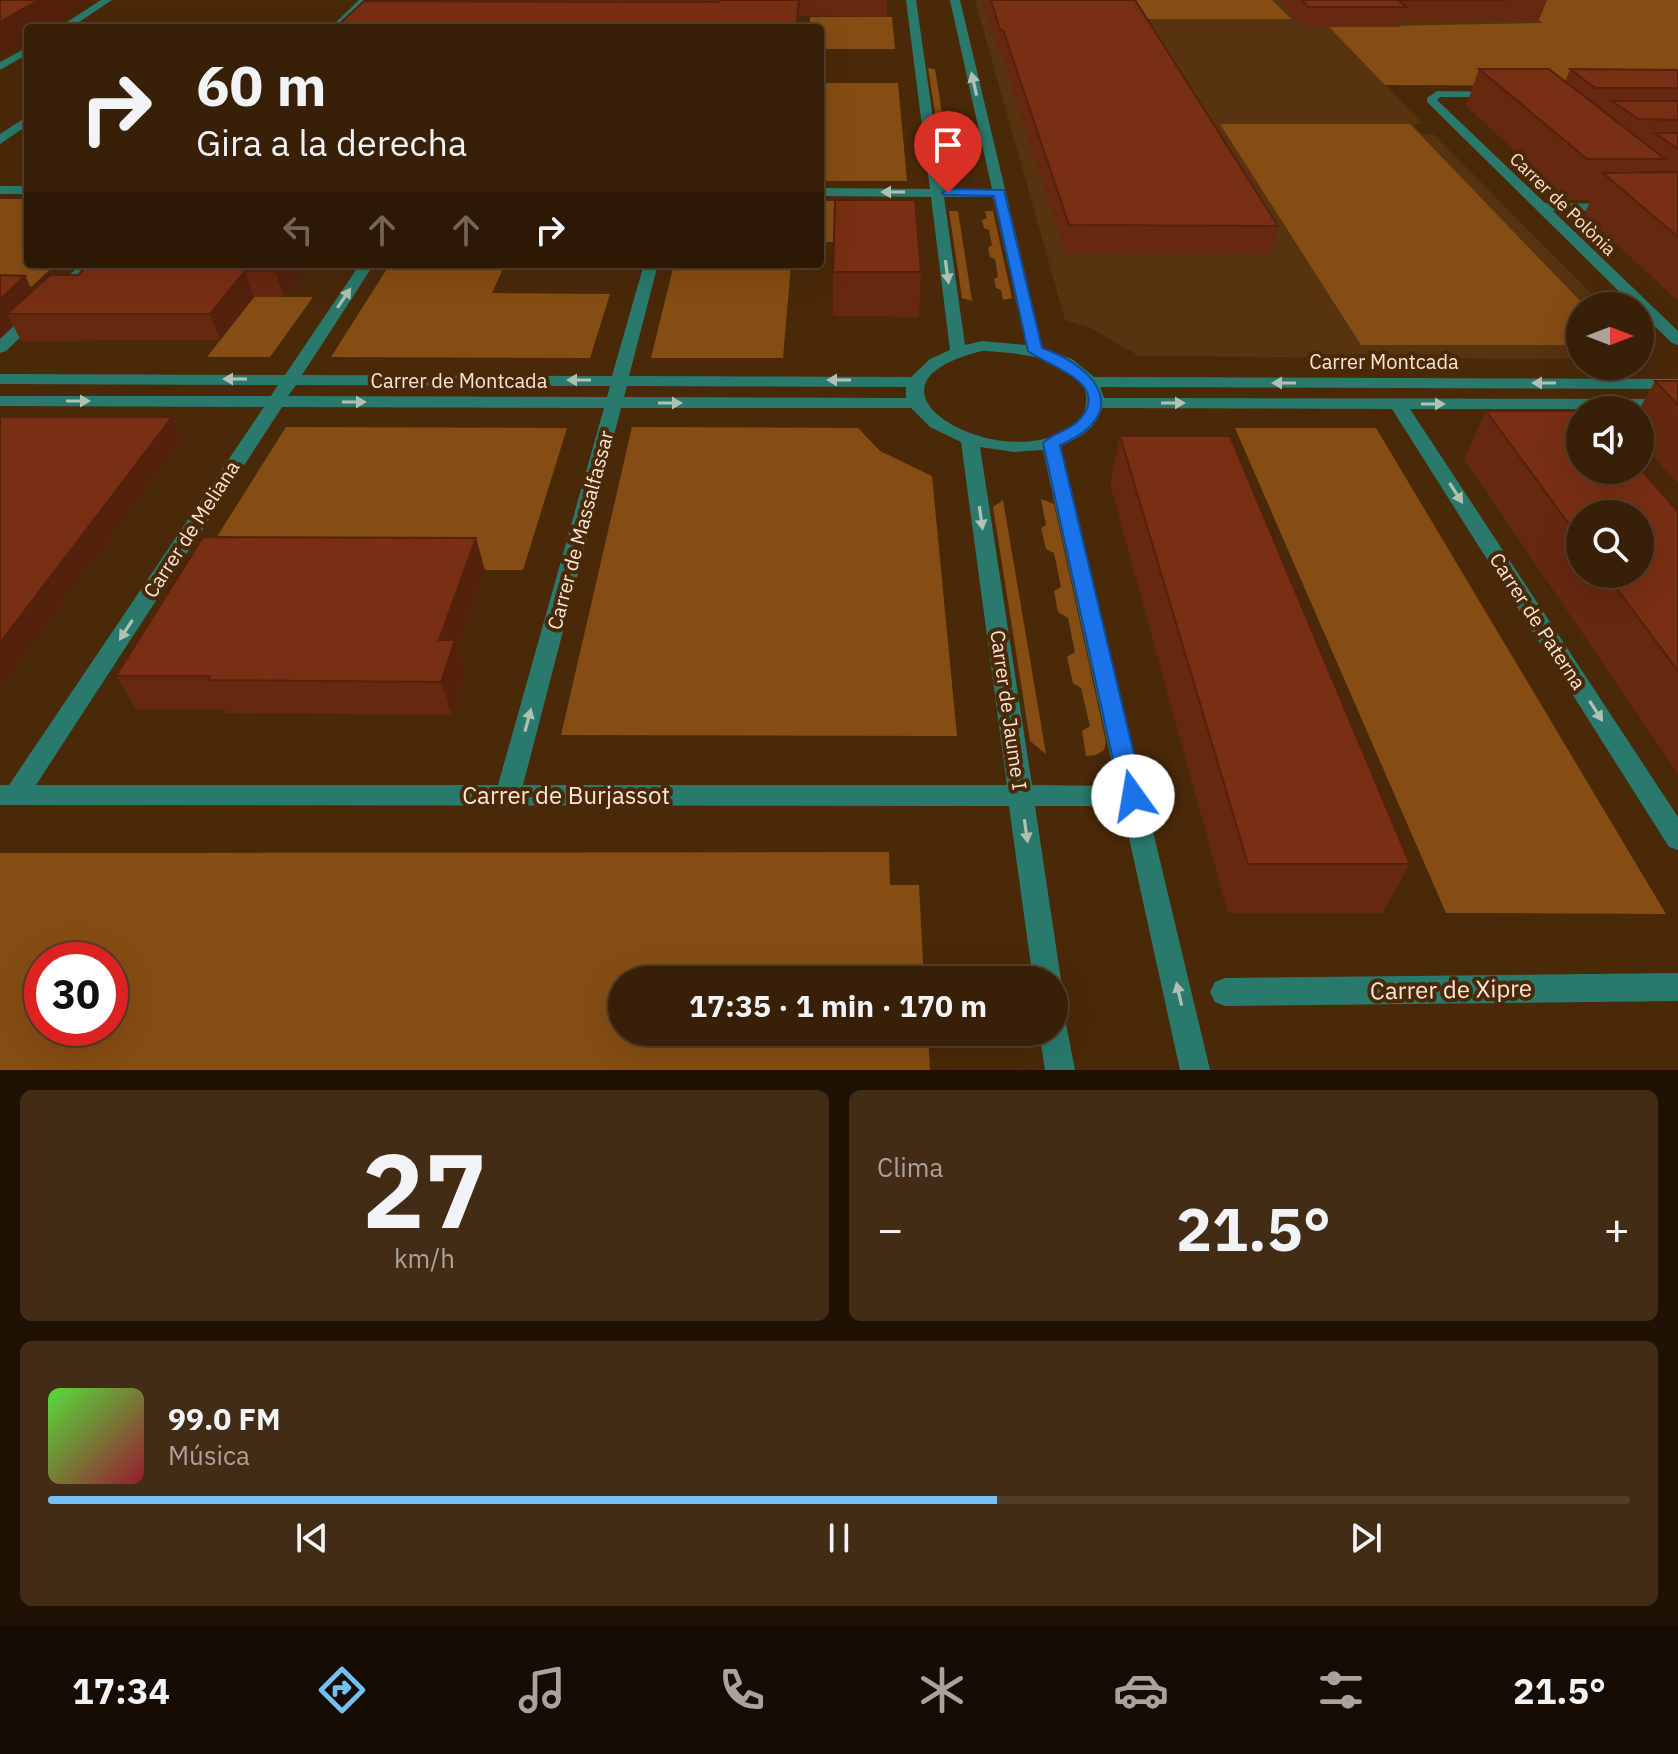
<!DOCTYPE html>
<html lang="es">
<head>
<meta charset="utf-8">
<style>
	:root { --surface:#381f07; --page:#432c15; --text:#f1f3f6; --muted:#aba29b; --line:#523d28; --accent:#74c0f6 }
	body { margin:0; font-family:"IBM Plex Sans",sans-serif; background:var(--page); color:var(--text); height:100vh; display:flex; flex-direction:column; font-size:30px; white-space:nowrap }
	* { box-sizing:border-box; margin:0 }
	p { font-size:26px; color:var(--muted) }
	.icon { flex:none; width:44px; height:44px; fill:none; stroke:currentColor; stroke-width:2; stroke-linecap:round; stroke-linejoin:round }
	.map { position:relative; height:1070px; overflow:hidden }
	.details { display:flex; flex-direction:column; gap:20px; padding:20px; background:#1f1104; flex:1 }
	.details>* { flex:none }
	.guide { position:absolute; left:24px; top:24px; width:800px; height:244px; border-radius:8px; box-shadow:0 8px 32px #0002,0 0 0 2px var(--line); background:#381f07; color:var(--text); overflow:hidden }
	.needle { width:52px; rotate:90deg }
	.buttons { position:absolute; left:1566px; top:292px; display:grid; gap:16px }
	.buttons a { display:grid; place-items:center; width:88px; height:88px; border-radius:50%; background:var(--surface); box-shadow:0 8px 32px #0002,0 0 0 2px var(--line); font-size:40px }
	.speed { position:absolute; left:24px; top:942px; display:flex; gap:16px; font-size:40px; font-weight:700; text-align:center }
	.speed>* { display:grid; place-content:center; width:104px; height:104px; border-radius:50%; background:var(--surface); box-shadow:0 8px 32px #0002,0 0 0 2px var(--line); line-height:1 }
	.speed .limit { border:12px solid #d22; background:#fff; color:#111 }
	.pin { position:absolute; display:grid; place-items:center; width:68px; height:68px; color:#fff; margin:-82px -34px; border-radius:50% 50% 50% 0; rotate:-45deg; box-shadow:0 0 8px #0007 }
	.pin .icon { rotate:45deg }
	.me { position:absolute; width:88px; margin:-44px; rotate:347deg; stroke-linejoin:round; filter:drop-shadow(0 0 6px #0008) }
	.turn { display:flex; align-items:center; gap:28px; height:168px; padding:0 40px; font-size:36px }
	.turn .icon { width:104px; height:104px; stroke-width:2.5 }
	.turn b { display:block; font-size:56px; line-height:68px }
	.lanes { display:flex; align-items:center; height:76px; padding:0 40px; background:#0003; justify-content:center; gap:40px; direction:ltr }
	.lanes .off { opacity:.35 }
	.big { font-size:60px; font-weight:800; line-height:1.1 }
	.details .card { flex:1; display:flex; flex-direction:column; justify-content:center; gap:12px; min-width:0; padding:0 28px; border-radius:12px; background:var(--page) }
	.details .dial { align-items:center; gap:0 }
	.dial b { font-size:104px; line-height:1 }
	.song { display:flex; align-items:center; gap:24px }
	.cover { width:96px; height:96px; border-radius:12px; background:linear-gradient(135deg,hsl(110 70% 55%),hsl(350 70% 35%)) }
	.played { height:8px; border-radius:4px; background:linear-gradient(90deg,var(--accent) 60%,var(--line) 60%) }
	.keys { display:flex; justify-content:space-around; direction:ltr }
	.heat { display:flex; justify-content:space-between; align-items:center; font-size:44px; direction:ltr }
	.details .tiles { flex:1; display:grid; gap:20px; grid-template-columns:1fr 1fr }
	.card:last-child { grid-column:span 2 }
	.trip { position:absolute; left:608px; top:966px; width:460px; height:80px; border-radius:40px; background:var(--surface); box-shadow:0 8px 32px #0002,0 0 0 2px var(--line); font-weight:800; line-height:80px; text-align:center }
	.tab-bar { display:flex; height:128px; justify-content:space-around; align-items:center; background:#160c03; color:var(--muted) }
	.tab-bar .icon { width:56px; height:56px }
	.tab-bar .active { color:var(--accent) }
	.tab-bar b { font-size:36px; color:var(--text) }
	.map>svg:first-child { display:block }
	.built { fill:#57330f }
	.green { fill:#854d13; fill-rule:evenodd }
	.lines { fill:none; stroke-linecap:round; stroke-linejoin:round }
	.minor { fill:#297a6d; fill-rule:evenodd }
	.wall { fill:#672810; fill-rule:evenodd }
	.shaded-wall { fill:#54210d }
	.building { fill:#782f13; stroke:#54210d; stroke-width:2 }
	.oneway { fill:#b2c0b1 }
	.route { fill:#1a73e8; stroke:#114b97; stroke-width:2 }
	.labels { text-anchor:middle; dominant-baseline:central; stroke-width:8; stroke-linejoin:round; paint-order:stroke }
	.far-street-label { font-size:18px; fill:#fbe6d5; stroke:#4a2909 }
	.street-label { font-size:20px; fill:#fbe6d5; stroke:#4a2909 }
	.near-street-label { font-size:24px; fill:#fbe6d5; stroke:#4a2909 }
</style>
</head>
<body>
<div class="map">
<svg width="1678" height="1070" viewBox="0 0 1678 1070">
	<rect width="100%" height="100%" fill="#4a2909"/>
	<path class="built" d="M 975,0 L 1510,0 L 1544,23 L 1330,28 L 1423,124 L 1413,124 L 1422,134 L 1433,134 L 1604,306 L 1580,306 L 1580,359 L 1139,356 L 1091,328 L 1065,320 Z"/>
	<g class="green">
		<path d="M 1134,0 L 1272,0 L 1291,19 L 1147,19 Z"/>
		<path d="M 1510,0 L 1678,0 L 1678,86 L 1385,85 L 1329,27 L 1543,23 Z"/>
		<path d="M 733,17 L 892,17 L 895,49 L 820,49 L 820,28 L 810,28 L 810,17 Z"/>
		<path d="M 153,23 L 316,23 L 311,28 L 146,28 Z"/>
		<path d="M 928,68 L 935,69 L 952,176 L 945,176 Z"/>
		<path d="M 820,83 L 898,83 L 907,181 L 820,181 Z"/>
		<path d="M 1220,124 L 1410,124 L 1585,306 L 1580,306 L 1580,345 L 1361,345 Z"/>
		<path d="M 0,199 L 28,199 L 28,264 L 56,264 L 17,300 L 0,300 Z"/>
		<path d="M 820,201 L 909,201 L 913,242 L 820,242 Z"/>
		<path d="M 949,211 L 958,211 L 972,301 L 962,298 Z"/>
		<path d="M 985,211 L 993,211 L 1012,298 L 1003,300 L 1001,290 L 996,288 L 994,279 L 998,277 L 995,259 L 990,257 L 988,248 L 992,245 L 989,230 L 984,228 L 982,220 L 987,218 Z"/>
		<path d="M 390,264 L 505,264 L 492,293 L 610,294 L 590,358 L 331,357 Z"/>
		<path d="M 674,264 L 791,264 L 783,358 L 651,358 Z"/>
		<path d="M 254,297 L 313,297 L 270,357 L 207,357 Z"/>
		<path d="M 286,427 L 567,428 L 523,570 L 196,570 Z"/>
		<path d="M 632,427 L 858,428 L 880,451 L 932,476 L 957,736 L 561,735 Z"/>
		<path d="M 1235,428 L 1376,428 L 1666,914 L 1446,913 Z"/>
		<path d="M 1041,499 L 1054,504 L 1106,742 L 1104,750 L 1096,755 L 1086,756 L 1082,731 L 1090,726 L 1081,688 L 1073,683 L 1067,657 L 1075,652 L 1068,618 L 1058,612 L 1054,591 L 1061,587 L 1054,553 L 1046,549 L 1041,528 L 1046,525 Z"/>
		<path d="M 1003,500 L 1046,754 L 1030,741 L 993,507 Z"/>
		<path d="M 889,852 L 890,885 L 919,885 L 924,980 L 622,980 L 622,1032 L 928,1032 L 930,1070 L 0,1070 L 0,853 ZM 42,960 L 110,960 L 110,1028 L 42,1028 Z"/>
	</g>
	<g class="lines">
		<g class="minor">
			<path d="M 101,0 L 112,0 L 70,28 L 58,28 Z"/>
			<path d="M 359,0 L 369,0 L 341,28 L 330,28 Z"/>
			<path d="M 906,0 L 916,0 L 943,189 L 992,189 L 950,0 L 960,0 L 1043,349 L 1072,359 L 1094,377 L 1678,379 L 1678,389 L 1100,387 L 1104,398 L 1678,399 L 1678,409 L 1410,409 L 1678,817 L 1678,850 L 1669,847 L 1392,409 L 1102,408 C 1096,429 1079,438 1061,446 L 1210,1070 L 1180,1070 L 1122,806 L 1035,806 L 1061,980 L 1054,991 L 1054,980 L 1033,980 L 1009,806 L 0,805 L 0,785 L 9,785 L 264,407 L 0,406 L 0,396 L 271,396 L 278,385 L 0,384 L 0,374 L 285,375 L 360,264 L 374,264 L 302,375 L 612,376 L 644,264 L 658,264 L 629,376 L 911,377 L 930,359 L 950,350 L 931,197 L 820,196 L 820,188 L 930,189 ZM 944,197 L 993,197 L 1026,345 L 982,341 L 965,345 ZM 982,351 C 1012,352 1092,358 1086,404 C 1084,421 1068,430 1053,436 C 981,464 847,384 982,351 ZM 296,385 L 610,386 L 607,397 L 288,396 ZM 627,386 L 906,387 L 906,398 L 624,397 ZM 282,407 L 604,408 L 498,785 L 36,785 ZM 621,408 L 911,408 L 930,427 L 961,442 L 1007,785 L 523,785 ZM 980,447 L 1014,452 L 1043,450 L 1117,786 L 1032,785 Z"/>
			<path d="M 28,47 L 28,54 L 0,70 L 0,62 Z"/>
			<path d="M 1437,91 L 1499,92 L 1501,94 L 1495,97 L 1440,97 L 1437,100 L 1545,203 L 1617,204 L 1617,210 L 1612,211 L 1553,211 L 1678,331 L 1678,345 L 1672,343 L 1640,312 L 1640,306 L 1634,306 L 1427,102 L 1427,98 Z"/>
			<path d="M 28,116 L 28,125 L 0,144 L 0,134 Z"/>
			<rect x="0" y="186" width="28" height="8"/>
			<path d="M 81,264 L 96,264 L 65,295 L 55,295 L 55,289 Z"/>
			<path d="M 36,309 L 42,311 L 42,317 L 6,351 L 0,353 L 0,339 L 30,311 Z"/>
			<path d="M 1678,973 L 1678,1001 L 1225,1006 L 1215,1002 L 1210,992 L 1215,982 L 1225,978 Z"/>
			<path d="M 1054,1014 L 1065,1019 L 1075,1070 L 1045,1070 L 1039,1032 L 1054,1032 Z"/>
		</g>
	</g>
	<g class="wall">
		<path d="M 378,0 L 887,0 L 887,17 L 799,16 L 798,28 L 335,28 Z"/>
		<path d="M 983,0 L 1135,0 L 1278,226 L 1270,254 L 1065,253 L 1001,52 L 998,52 Z"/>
		<path d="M 1278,0 L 1547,0 L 1539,20 L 1402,20 L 1400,27 L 1303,27 Z"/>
		<path d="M 1479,69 L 1565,82 L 1570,69 L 1678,70 L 1678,301 L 1584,214 L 1591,200 L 1569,200 L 1466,106 Z"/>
		<path d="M 308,264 L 284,297 L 254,297 L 220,340 L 21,341 L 13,325 L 0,338 L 0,275 L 25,276 L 32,291 L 78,275 Z"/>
		<path d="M 833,272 L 921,272 L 919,317 L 833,316 Z"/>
		<path d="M 1655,381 L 1678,381 L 1678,484 L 1640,441 L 1640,410 L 1639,410 Z"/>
		<path d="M 1486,411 L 1678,512 L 1678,774 L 1464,459 ZM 1580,514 L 1640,574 L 1580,574 Z"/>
		<path d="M 1120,436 L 1410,864 L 1382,913 L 1228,913 L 1110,484 Z"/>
		<path d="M 485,570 L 458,649 L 466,674 L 452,715 L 226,713 L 224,709 L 136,709 L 116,676 Z"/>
	</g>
	<g class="shaded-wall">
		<path d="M 39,0 L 93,0 L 48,28 L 28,28 L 28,40 L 0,57 L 0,22 Z"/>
		<path d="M 799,0 L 798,28 L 796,28 Z"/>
		<path d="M 280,264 L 308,264 L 284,297 L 275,271 Z"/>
		<path d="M 245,271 L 254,297 L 220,340 L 210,314 Z"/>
		<path d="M 25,276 L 37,300 L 7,314 L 13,325 L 0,338 L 0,299 Z"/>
		<path d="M 172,417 L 182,439 L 0,689 L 0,643 Z"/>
		<path d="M 476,538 L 485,570 L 458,649 L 466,674 L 452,715 L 441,682 L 439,640 Z"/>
	</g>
	<g class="building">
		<path d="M 0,0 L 39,0 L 0,22 Z"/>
		<path d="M 721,0 L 799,0 L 796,28 L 335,28 L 364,1 L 718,2 Z"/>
		<path d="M 991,0 L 1135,0 L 1278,226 L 1069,225 L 1003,30 L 1000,30 Z"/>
		<path d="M 1302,0 L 1507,0 L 1398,0 L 1406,7 L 1308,7 Z"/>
		<path d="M 1479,69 L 1549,69 L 1665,159 L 1587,159 Z"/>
		<path d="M 1570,69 L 1678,70 L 1678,88 L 1595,88 Z"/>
		<path d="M 1612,101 L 1678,101 L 1678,120 L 1638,119 Z"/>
		<path d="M 1655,133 L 1678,133 L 1678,149 Z"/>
		<path d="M 1678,172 L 1678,237 L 1603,173 Z"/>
		<path d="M 835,200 L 915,200 L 921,272 L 833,272 Z"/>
		<path d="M 89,264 L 280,264 L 275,271 L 245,271 L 210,314 L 7,314 L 50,275 L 78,275 Z"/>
		<path d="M 0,275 L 25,276 L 0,299 Z"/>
		<path d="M 1655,381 L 1678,381 L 1678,405 Z"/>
		<path d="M 1486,411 L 1580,411 L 1580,470 L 1640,470 L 1640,468 L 1678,512 L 1678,671 L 1606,574 L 1640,574 L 1640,514 L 1580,514 L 1580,539 Z"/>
		<path d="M 0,417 L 172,417 L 0,643 Z"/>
		<path d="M 1120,436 L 1230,436 L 1410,864 L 1248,864 Z"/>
		<path d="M 203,537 L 476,538 L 439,640 L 455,640 L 441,682 L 208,680 L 210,676 L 116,676 Z"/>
	</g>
	<defs><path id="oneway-solid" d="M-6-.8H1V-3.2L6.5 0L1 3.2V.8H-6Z" transform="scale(2)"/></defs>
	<g class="oneway">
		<use href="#oneway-solid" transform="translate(974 84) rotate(-103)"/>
		<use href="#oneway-solid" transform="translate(893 192) rotate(-180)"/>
		<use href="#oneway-solid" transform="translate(947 272) rotate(82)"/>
		<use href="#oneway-solid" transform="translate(344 298) rotate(-56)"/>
		<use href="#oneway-solid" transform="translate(235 379) rotate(-180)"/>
		<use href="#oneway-solid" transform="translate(579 380) rotate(-180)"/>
		<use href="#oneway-solid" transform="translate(839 380) rotate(-180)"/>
		<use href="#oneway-solid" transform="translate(1284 383) rotate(-180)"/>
		<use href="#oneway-solid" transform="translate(1544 383) rotate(-180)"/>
		<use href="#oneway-solid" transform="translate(78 401)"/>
		<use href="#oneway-solid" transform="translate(354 402)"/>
		<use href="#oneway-solid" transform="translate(670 403)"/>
		<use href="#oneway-solid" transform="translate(1173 403)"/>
		<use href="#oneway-solid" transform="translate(1433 404)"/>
		<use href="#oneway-solid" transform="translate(1456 493) rotate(57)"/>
		<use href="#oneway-solid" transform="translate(981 518) rotate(82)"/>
		<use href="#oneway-solid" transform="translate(126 630) rotate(123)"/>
		<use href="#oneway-solid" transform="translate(1596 711) rotate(57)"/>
		<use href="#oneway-solid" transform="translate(528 720) rotate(-75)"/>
		<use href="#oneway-solid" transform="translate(1026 831) rotate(82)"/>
		<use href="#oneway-solid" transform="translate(1179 994) rotate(-103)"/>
	</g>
	<path class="route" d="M 948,189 L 1004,190 L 1042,348 C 1099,368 1132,414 1060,445 L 1144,796 L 1141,803 L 1133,805 L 1125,803 L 1121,796 L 1043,443 C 1054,432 1070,431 1080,419 C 1113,382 1043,364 1028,351 L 994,196 L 944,195 L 942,193 Z"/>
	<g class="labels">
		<g class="far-street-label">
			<text transform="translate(1563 204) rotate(44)">Carrer de Polònia</text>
		</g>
		<g class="street-label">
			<text x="1384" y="361">Carrer Montcada</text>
			<text x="459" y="380">Carrer de Montcada</text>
			<text transform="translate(191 529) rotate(-57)">Carrer de Meliana</text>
			<text transform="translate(580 530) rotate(-75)">Carrer de Massalfassar</text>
			<text transform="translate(1538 621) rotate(57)">Carrer de Paterna</text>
			<text transform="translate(1009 710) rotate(82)">Carrer de Jaume I</text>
		</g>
		<g class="near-street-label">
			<text x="566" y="795">Carrer de Burjassot</text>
			<text transform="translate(1451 989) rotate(-1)">Carrer de Xipre</text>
		</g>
	</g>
</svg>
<div class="buttons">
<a><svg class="needle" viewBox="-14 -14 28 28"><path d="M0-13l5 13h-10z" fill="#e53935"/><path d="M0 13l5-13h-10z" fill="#aba29b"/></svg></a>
<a><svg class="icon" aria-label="sound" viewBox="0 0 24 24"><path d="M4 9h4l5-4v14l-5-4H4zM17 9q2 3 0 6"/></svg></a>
<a><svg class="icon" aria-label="search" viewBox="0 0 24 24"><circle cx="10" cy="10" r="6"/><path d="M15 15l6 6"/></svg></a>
</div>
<div class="speed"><div class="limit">30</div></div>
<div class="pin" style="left:948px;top:193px;background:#d93025"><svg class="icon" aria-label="arrive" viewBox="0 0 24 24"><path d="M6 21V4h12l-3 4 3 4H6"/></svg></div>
<svg class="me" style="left:1133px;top:796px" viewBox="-20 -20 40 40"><circle r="19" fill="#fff"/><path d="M0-13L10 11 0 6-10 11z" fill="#1a73e8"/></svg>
<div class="trip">17:35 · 1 min · 170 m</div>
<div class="guide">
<div class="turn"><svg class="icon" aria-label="right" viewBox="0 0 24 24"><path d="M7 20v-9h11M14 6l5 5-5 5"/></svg><div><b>60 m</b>Gira a la derecha</div></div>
<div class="lanes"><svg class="icon off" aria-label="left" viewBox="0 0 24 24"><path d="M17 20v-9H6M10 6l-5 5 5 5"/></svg><svg class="icon off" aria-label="ahead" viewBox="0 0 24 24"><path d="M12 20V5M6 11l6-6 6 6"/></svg><svg class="icon off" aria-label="ahead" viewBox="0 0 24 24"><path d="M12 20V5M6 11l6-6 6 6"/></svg><svg class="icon" aria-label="right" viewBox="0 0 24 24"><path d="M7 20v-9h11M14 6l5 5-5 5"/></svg></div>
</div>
</div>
<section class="details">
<div class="tiles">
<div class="card dial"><b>27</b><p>km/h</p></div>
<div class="card"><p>Clima</p>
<div class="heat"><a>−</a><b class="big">21.5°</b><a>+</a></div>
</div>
<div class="card">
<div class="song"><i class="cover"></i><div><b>99.0 FM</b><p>Música</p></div></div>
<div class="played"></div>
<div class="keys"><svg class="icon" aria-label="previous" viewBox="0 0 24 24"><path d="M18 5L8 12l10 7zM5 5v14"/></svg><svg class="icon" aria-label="pause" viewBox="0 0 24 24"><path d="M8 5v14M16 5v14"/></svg><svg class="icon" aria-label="next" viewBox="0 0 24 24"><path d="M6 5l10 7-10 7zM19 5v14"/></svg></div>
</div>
</div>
</section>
<nav class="tab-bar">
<b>17:34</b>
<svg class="icon active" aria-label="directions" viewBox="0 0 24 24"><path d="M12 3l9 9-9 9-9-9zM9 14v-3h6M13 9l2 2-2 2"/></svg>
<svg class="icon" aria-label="music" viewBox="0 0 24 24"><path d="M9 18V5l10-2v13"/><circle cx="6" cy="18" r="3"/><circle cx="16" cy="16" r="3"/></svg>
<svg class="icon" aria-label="phone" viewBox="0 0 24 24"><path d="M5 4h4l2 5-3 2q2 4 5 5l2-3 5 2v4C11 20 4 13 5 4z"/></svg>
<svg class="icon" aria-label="climate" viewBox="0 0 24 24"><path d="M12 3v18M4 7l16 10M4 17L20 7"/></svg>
<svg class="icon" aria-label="car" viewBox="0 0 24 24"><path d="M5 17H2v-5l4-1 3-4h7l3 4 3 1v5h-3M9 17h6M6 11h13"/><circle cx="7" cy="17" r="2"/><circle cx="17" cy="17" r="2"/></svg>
<svg class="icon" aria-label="filters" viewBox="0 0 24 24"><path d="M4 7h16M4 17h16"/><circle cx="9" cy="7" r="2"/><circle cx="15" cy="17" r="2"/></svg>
<b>21.5°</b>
</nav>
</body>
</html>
